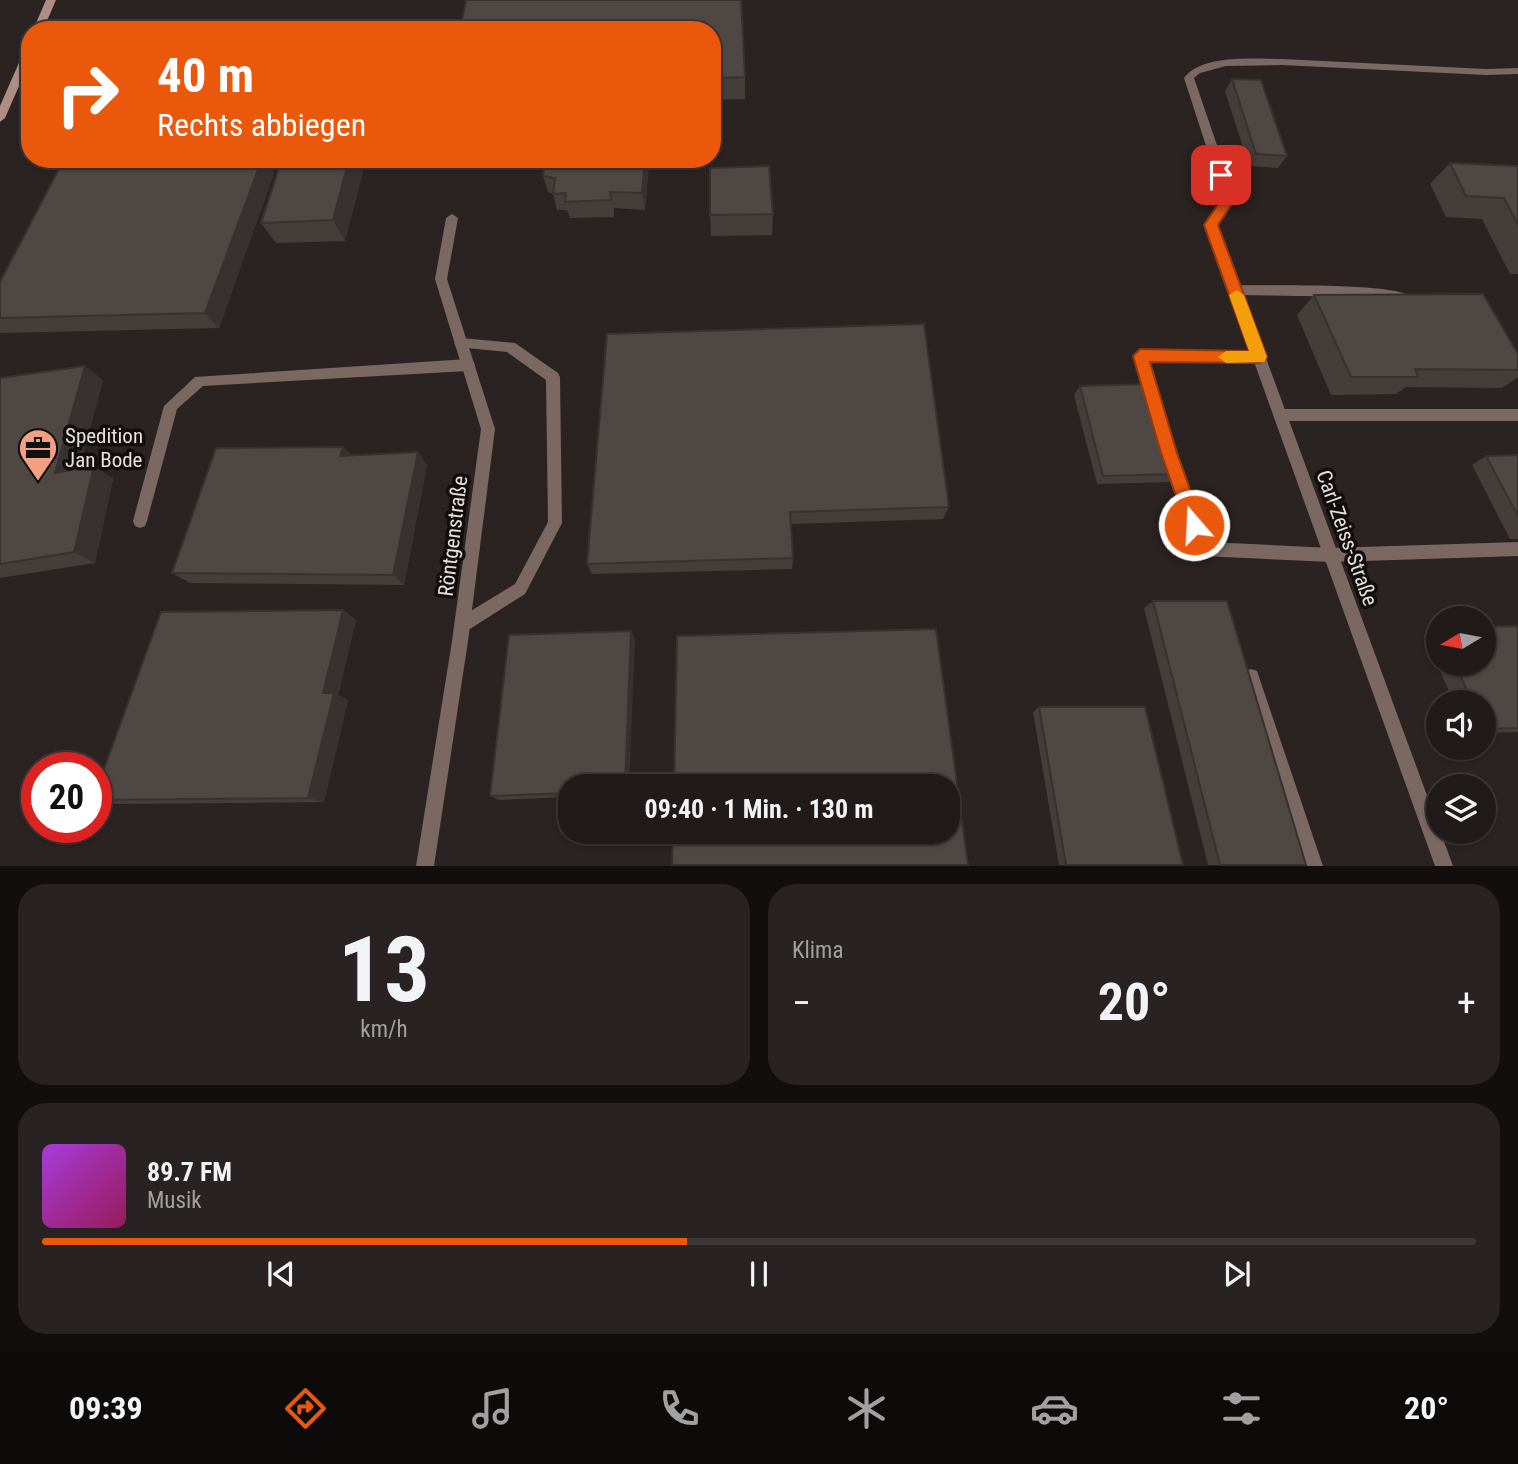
<!DOCTYPE html>
<html lang="de">
<head>
<meta charset="utf-8">
<style>
	:root { --surface:#201a19; --page:#282322; --text:#f1f3f6; --muted:#a2a1a2; --line:#3d3838; --accent:#ea580c }
	body { margin:0; font-family:"Roboto Condensed",sans-serif; background:var(--page); color:var(--text); height:100vh; display:flex; flex-direction:column; font-size:26px; white-space:nowrap }
	* { box-sizing:border-box; margin:0 }
	p { font-size:23px; color:var(--muted) }
	.icon { flex:none; width:38px; height:38px; fill:none; stroke:currentColor; stroke-width:2; stroke-linecap:round; stroke-linejoin:round }
	.map { position:relative; height:866px; overflow:hidden }
	.drawer { display:flex; flex-direction:column; gap:18px; padding:18px; background:#120e0e; flex:1 }
	.drawer>* { flex:none }
	.hud { position:absolute; left:21px; top:21px; width:700px; height:147px; border-radius:28px; box-shadow:0 2px 5px #0004,0 0 0 2px var(--line); background:#ea580c; color:#fff; overflow:hidden }
	.needle { width:46px; rotate:260deg }
	.controls { position:absolute; left:1426px; top:606px; display:grid; gap:14px }
	.controls a { display:grid; place-items:center; width:70px; height:70px; border-radius:50%; background:var(--surface); box-shadow:0 2px 5px #0004,0 0 0 2px var(--line); font-size:35px }
	.speed { position:absolute; left:21px; top:752px; display:flex; gap:14px; font-size:35px; font-weight:700; text-align:center }
	.speed>* { display:grid; place-content:center; width:91px; height:91px; border-radius:50%; background:var(--surface); box-shadow:0 2px 5px #0004,0 0 0 2px var(--line); line-height:1 }
	.speed .limit { border:10px solid #d22; background:#fff; color:#111 }
	.pin { position:absolute; display:grid; place-items:center; width:60px; height:60px; color:#fff; margin:-30px; border-radius:14px; box-shadow:0 4px 10px #0006 }
	.me { position:absolute; width:77px; margin:-38px; rotate:341deg; stroke-linejoin:round; filter:drop-shadow(0 0 5px #0008) }
	.turn { display:flex; align-items:center; gap:24px; height:147px; padding:0 21px; font-size:32px }
	.turn .icon { width:91px; height:91px; stroke-width:2.5 }
	.turn b { display:block; font-size:49px; line-height:60px }
	.big { font-size:52px; font-weight:700; line-height:1.1 }
	.drawer .tile { flex:1; display:flex; flex-direction:column; justify-content:center; gap:10px; min-width:0; padding:0 24px; border-radius:28px; background:var(--page) }
	.drawer .dial { align-items:center; gap:0 }
	.dial b { font-size:91px; line-height:1 }
	.song { display:flex; align-items:center; gap:21px }
	.cover { width:84px; height:84px; border-radius:10px; background:linear-gradient(135deg,hsl(280 70% 55%),hsl(330 70% 35%)) }
	.played { height:7px; border-radius:4px; background:linear-gradient(90deg,var(--accent) 45%,var(--line) 45%) }
	.keys { display:flex; justify-content:space-around; direction:ltr }
	.heat { display:flex; justify-content:space-between; align-items:center; font-size:38px; direction:ltr }
	.drawer .tiles { flex:1; display:grid; gap:18px; grid-template-columns:1fr 1fr }
	.tile:last-child { grid-column:span 2 }
	.trip { position:absolute; left:558px; top:774px; width:402px; height:70px; border-radius:28px; background:var(--surface); box-shadow:0 2px 5px #0004,0 0 0 2px var(--line); font-weight:700; line-height:70px; text-align:center }
	.tabs { display:flex; height:112px; justify-content:space-around; align-items:center; background:#0d0a0a; color:var(--muted) }
	.tabs .icon { width:49px; height:49px }
	.tabs .current { color:var(--accent) }
	.tabs b { font-size:32px; color:var(--text) }
	.map>svg:first-child { display:block }
	.lines { fill:none; stroke-linecap:round; stroke-linejoin:round }
	.service { fill:#7c6862; fill-rule:evenodd }
	.minor { fill:#7c6862; fill-rule:evenodd }
	.secondary { fill:#ae8e84; fill-rule:evenodd }
	.wall { fill:#443d3a }
	.shaded-wall { fill:#373230 }
	.building { fill:#4f4744; stroke:#373230; stroke-width:2 }
	.route { fill:#ea580c; stroke:#983908; stroke-width:2 }
	.slow { fill:#f59e0b }
	.labels { text-anchor:middle; dominant-baseline:central; stroke-width:7; stroke-linejoin:round; paint-order:stroke }
	.poi-label { font-size:21px; fill:#e5e0de; stroke:#110d0c; text-anchor:start }
	.street-label { font-size:21px; fill:#e5e0de; stroke:#110d0c }
</style>
</head>
<body>
<div class="map">
<svg width="1518" height="866" viewBox="0 0 1518 866">
	<rect width="100%" height="100%" fill="#2b2321"/>
	<g class="lines">
		<g class="service">
			<path d="M 1282,59 L 1486,69 L 1518,68 L 1518,74 L 1486,75 L 1282,65 L 1226,66 L 1200,73 L 1194,78 L 1235,198 L 1215,228 L 1207,228 L 1205,225 L 1223,198 L 1184,78 C 1202,54 1254,59 1282,59 Z"/>
			<path d="M 1235,285 C 1262,286 1398,282 1410,297 L 1404,302 L 1363,297 L 1235,295 L 1229,290 Z"/>
			<path d="M 461,338 L 515,343 L 558,373 L 560,377 L 562,523 L 525,594 L 462,634 L 456,632 L 454,626 L 456,620 L 515,584 L 548,522 L 546,380 L 507,352 L 456,347 L 454,343 Z"/>
			<path d="M 1140,351 L 1259,352 L 1266,357 L 1259,362 L 1148,361 L 1161,402 L 1159,406 L 1149,406 L 1147,402 L 1133,356 Z"/>
			<path d="M 468,359 L 473,361 L 475,365 L 473,369 L 468,371 L 203,386 L 177,409 L 147,521 L 145,526 L 140,528 L 135,526 L 133,521 L 164,406 L 195,377 Z"/>
			<path d="M 1280,409 L 1518,409 L 1518,421 L 1280,421 L 1275,419 L 1273,415 L 1275,411 Z"/>
			<path d="M 1171,453 L 1176,455 L 1178,459 L 1208,542 L 1331,548 L 1518,542 L 1518,556 L 1331,562 L 1203,556 L 1198,554 L 1195,549 L 1164,459 L 1166,455 Z"/>
			<path d="M 1251,669 L 1257,671 L 1259,677 L 1323,866 L 1305,866 L 1243,677 L 1245,671 Z"/>
		</g>
		<g class="minor">
			<path d="M 452,214 L 458,218 L 447,279 L 495,429 L 468,641 L 434,866 L 416,866 L 452,641 L 481,429 L 435,279 L 446,218 Z"/>
			<path d="M 1211,221 L 1217,225 L 1453,866 L 1435,866 L 1205,225 Z"/>
		</g>
		<g class="secondary">
			<path d="M 46,0 L 56,0 L 43,30 L 33,30 Z"/>
			<path d="M 30,46 L 30,61 L 5,118 L 0,122 L 0,106 L 25,49 Z"/>
		</g>
	</g>
	<g class="wall">
		<path d="M 712,30 L 745,77 L 745,99 L 712,100 Z"/>
		<path d="M 1232,79 L 1287,156 L 1278,168 L 1249,166 L 1225,91 Z"/>
		<path d="M 136,159 L 265,159 L 274,173 L 219,328 L 0,333 L 0,282 Z"/>
		<path d="M 649,159 L 649,163 L 645,210 L 614,208 L 614,217 L 570,218 L 567,210 L 557,210 L 553,194 L 548,192 L 543,176 L 545,160 Z"/>
		<path d="M 1450,163 L 1518,166 L 1518,274 L 1510,274 L 1482,219 L 1446,217 L 1430,184 Z"/>
		<path d="M 363,171 L 345,241 L 276,243 L 261,223 Z"/>
		<path d="M 773,214 L 772,235 L 711,236 L 710,215 Z"/>
		<path d="M 1314,295 L 1518,370 L 1518,377 L 1502,388 L 1406,387 L 1396,394 L 1331,395 L 1297,315 Z"/>
		<path d="M 607,334 L 949,507 L 943,519 L 790,524 L 793,558 L 792,569 L 592,574 L 587,564 Z"/>
		<path d="M 0,378 L 103,380 L 79,469 L 94,466 L 113,479 L 95,563 L 0,578 Z"/>
		<path d="M 1080,386 L 1178,474 L 1169,482 L 1097,484 L 1074,395 Z"/>
		<path d="M 343,447 L 351,455 L 427,465 L 404,585 L 190,583 L 172,573 Z"/>
		<path d="M 1518,455 L 1518,539 L 1510,539 L 1472,465 L 1486,456 Z"/>
		<path d="M 1153,601 L 1306,865 L 1208,865 L 1144,608 Z"/>
		<path d="M 343,610 L 356,620 L 338,695 L 348,700 L 324,802 L 116,804 L 96,801 L 96,791 Z"/>
		<path d="M 1518,626 L 1518,732 L 1484,733 L 1484,702 L 1454,702 L 1424,635 L 1438,629 L 1438,663 L 1484,663 Z"/>
		<path d="M 635,639 L 570,786 L 570,797 L 499,800 L 490,796 Z"/>
		<path d="M 1039,707 L 1183,865 L 1059,865 L 1033,712 Z"/>
	</g>
	<g class="shaded-wall">
		<path d="M 262,159 L 265,159 L 274,173 L 219,328 L 205,313 Z"/>
		<path d="M 349,159 L 357,159 L 363,171 L 345,241 L 333,220 Z"/>
		<path d="M 645,159 L 649,159 L 649,163 L 645,210 L 642,193 Z"/>
		<path d="M 85,366 L 103,380 L 75,485 L 55,473 Z"/>
		<path d="M 343,447 L 355,460 L 340,456 Z"/>
		<path d="M 418,452 L 427,465 L 404,585 L 393,575 Z"/>
		<path d="M 94,466 L 113,479 L 95,563 L 74,552 Z"/>
		<path d="M 343,610 L 356,620 L 338,695 L 348,700 L 324,802 L 308,798 L 323,693 Z"/>
		<path d="M 631,631 L 635,639 L 629,786 L 625,786 Z"/>
	</g>
	<g class="building">
		<path d="M 466,0 L 741,0 L 745,77 L 712,78 L 712,30 L 460,30 Z"/>
		<path d="M 1232,79 L 1261,80 L 1287,156 L 1256,154 Z"/>
		<path d="M 136,159 L 262,159 L 205,313 L 0,318 L 0,282 L 63,161 Z"/>
		<path d="M 282,159 L 349,159 L 333,220 L 261,223 Z"/>
		<path d="M 645,159 L 642,193 L 610,192 L 611,200 L 565,202 L 566,193 L 553,194 L 555,178 L 543,176 L 545,160 Z"/>
		<path d="M 1450,163 L 1518,166 L 1518,225 L 1504,198 L 1466,196 Z"/>
		<path d="M 769,166 L 773,214 L 710,215 L 710,168 Z"/>
		<path d="M 1483,294 L 1518,354 L 1518,370 L 1415,369 L 1418,377 L 1351,377 L 1314,295 Z"/>
		<path d="M 924,324 L 949,507 L 790,512 L 793,558 L 587,564 L 607,334 Z"/>
		<path d="M 85,366 L 55,473 L 94,466 L 74,552 L 0,564 L 0,378 Z"/>
		<path d="M 1149,384 L 1178,474 L 1103,476 L 1080,386 Z"/>
		<path d="M 343,447 L 340,456 L 418,452 L 393,575 L 172,573 L 216,448 Z"/>
		<path d="M 1518,455 L 1518,516 L 1486,456 Z"/>
		<path d="M 1153,601 L 1227,601 L 1306,865 L 1220,865 Z"/>
		<path d="M 343,610 L 323,693 L 334,693 L 308,798 L 96,800 L 96,791 L 161,612 Z"/>
		<path d="M 1518,626 L 1518,728 L 1485,729 L 1484,702 L 1472,702 L 1455,663 L 1484,663 L 1484,627 Z"/>
		<path d="M 936,629 L 968,865 L 672,865 L 673,831 L 948,831 L 948,786 L 674,786 L 677,636 Z"/>
		<path d="M 631,631 L 625,786 L 570,786 L 570,793 L 490,796 L 509,635 Z"/>
		<path d="M 1039,707 L 1145,707 L 1183,865 L 1066,865 Z"/>
	</g>
	<path class="route" d="M 1221,170 L 1228,175 L 1236,198 L 1218,225 L 1267,357 L 1259,363 L 1150,362 L 1177,453 L 1203,525 L 1200,531 L 1194,533 L 1188,531 L 1186,525 L 1161,453 L 1133,356 L 1140,349 L 1249,351 L 1204,225 L 1222,198 L 1214,175 Z"/>
	<path class="slow" d="M 1237,290 L 1244,295 L 1267,357 L 1264,362 L 1226,363 L 1218,357 L 1226,351 L 1249,351 L 1229,295 Z"/>
	<defs>
		<g id="office-pin" transform="scale(2.0125)"><path d="M0 17L-7.5 6A9.5 9.5 0 1 1 7.5 6Z" fill="#f39f83" stroke="#110d0c"/><path d="M-6-3h4V-5.5h4V-3h4V5H-6ZM-1-4.5V-3h2v-1.5ZM-6 0V1H6V0Z" fill="#111"/></g>
	</defs>
	<g fill-rule="evenodd">
		<use href="#office-pin" x="38" y="448"/>
	</g>
	<g class="labels">
		<g class="poi-label">
			<text x="65" y="436">Spedition<tspan x="65" dy="24">Jan Bode</tspan></text>
		</g>
		<g class="street-label">
			<text transform="translate(453 536) rotate(-83)">Röntgenstraße</text>
			<text transform="translate(1347 538) rotate(70)">Carl-Zeiss-Straße</text>
		</g>
	</g>
</svg>
<div class="controls">
<a><svg class="needle" viewBox="-14 -14 28 28"><path d="M0-13l5 13h-10z" fill="#e53935"/><path d="M0 13l5-13h-10z" fill="#a2a1a2"/></svg></a>
<a><svg class="icon" aria-label="sound" viewBox="0 0 24 24"><path d="M4 9h4l5-4v14l-5-4H4zM17 9q2 3 0 6"/></svg></a>
<a><svg class="icon" aria-label="layers" viewBox="0 0 24 24"><path d="M12 4l9 5-9 5-9-5zM3 14l9 5 9-5"/></svg></a>
</div>
<div class="speed"><div class="limit">20</div></div>
<div class="pin" style="left:1221px;top:175px;background:#d93025"><svg class="icon" aria-label="arrive" viewBox="0 0 24 24"><path d="M6 21V4h12l-3 4 3 4H6"/></svg></div>
<svg class="me" style="left:1194px;top:525px" viewBox="-20 -20 40 40"><circle r="17" fill="#ea580c" stroke="#fff" stroke-width="3"/><path d="M0-11L8 9 0 5-8 9z" fill="#fff"/></svg>
<div class="trip">09:40 · 1 Min. · 130 m</div>
<div class="hud">
<div class="turn"><svg class="icon" aria-label="right" viewBox="0 0 24 24"><path d="M7 20v-9h11M14 6l5 5-5 5"/></svg><div><b>40 m</b>Rechts abbiegen</div></div>
</div>
</div>
<section class="drawer">
<div class="tiles">
<div class="tile dial"><b>13</b><p>km/h</p></div>
<div class="tile"><p>Klima</p>
<div class="heat"><a>−</a><b class="big">20°</b><a>+</a></div>
</div>
<div class="tile">
<div class="song"><i class="cover"></i><div><b>89.7 FM</b><p>Musik</p></div></div>
<div class="played"></div>
<div class="keys"><svg class="icon" aria-label="previous" viewBox="0 0 24 24"><path d="M18 5L8 12l10 7zM5 5v14"/></svg><svg class="icon" aria-label="pause" viewBox="0 0 24 24"><path d="M8 5v14M16 5v14"/></svg><svg class="icon" aria-label="next" viewBox="0 0 24 24"><path d="M6 5l10 7-10 7zM19 5v14"/></svg></div>
</div>
</div>
</section>
<nav class="tabs">
<b>09:39</b>
<svg class="icon current" aria-label="directions" viewBox="0 0 24 24"><path d="M12 3l9 9-9 9-9-9zM9 14v-3h6M13 9l2 2-2 2"/></svg>
<svg class="icon" aria-label="music" viewBox="0 0 24 24"><path d="M9 18V5l10-2v13"/><circle cx="6" cy="18" r="3"/><circle cx="16" cy="16" r="3"/></svg>
<svg class="icon" aria-label="phone" viewBox="0 0 24 24"><path d="M5 4h4l2 5-3 2q2 4 5 5l2-3 5 2v4C11 20 4 13 5 4z"/></svg>
<svg class="icon" aria-label="climate" viewBox="0 0 24 24"><path d="M12 3v18M4 7l16 10M4 17L20 7"/></svg>
<svg class="icon" aria-label="car" viewBox="0 0 24 24"><path d="M5 17H2v-5l4-1 3-4h7l3 4 3 1v5h-3M9 17h6M6 11h13"/><circle cx="7" cy="17" r="2"/><circle cx="17" cy="17" r="2"/></svg>
<svg class="icon" aria-label="filters" viewBox="0 0 24 24"><path d="M4 7h16M4 17h16"/><circle cx="9" cy="7" r="2"/><circle cx="15" cy="17" r="2"/></svg>
<b>20°</b>
</nav>
</body>
</html>
